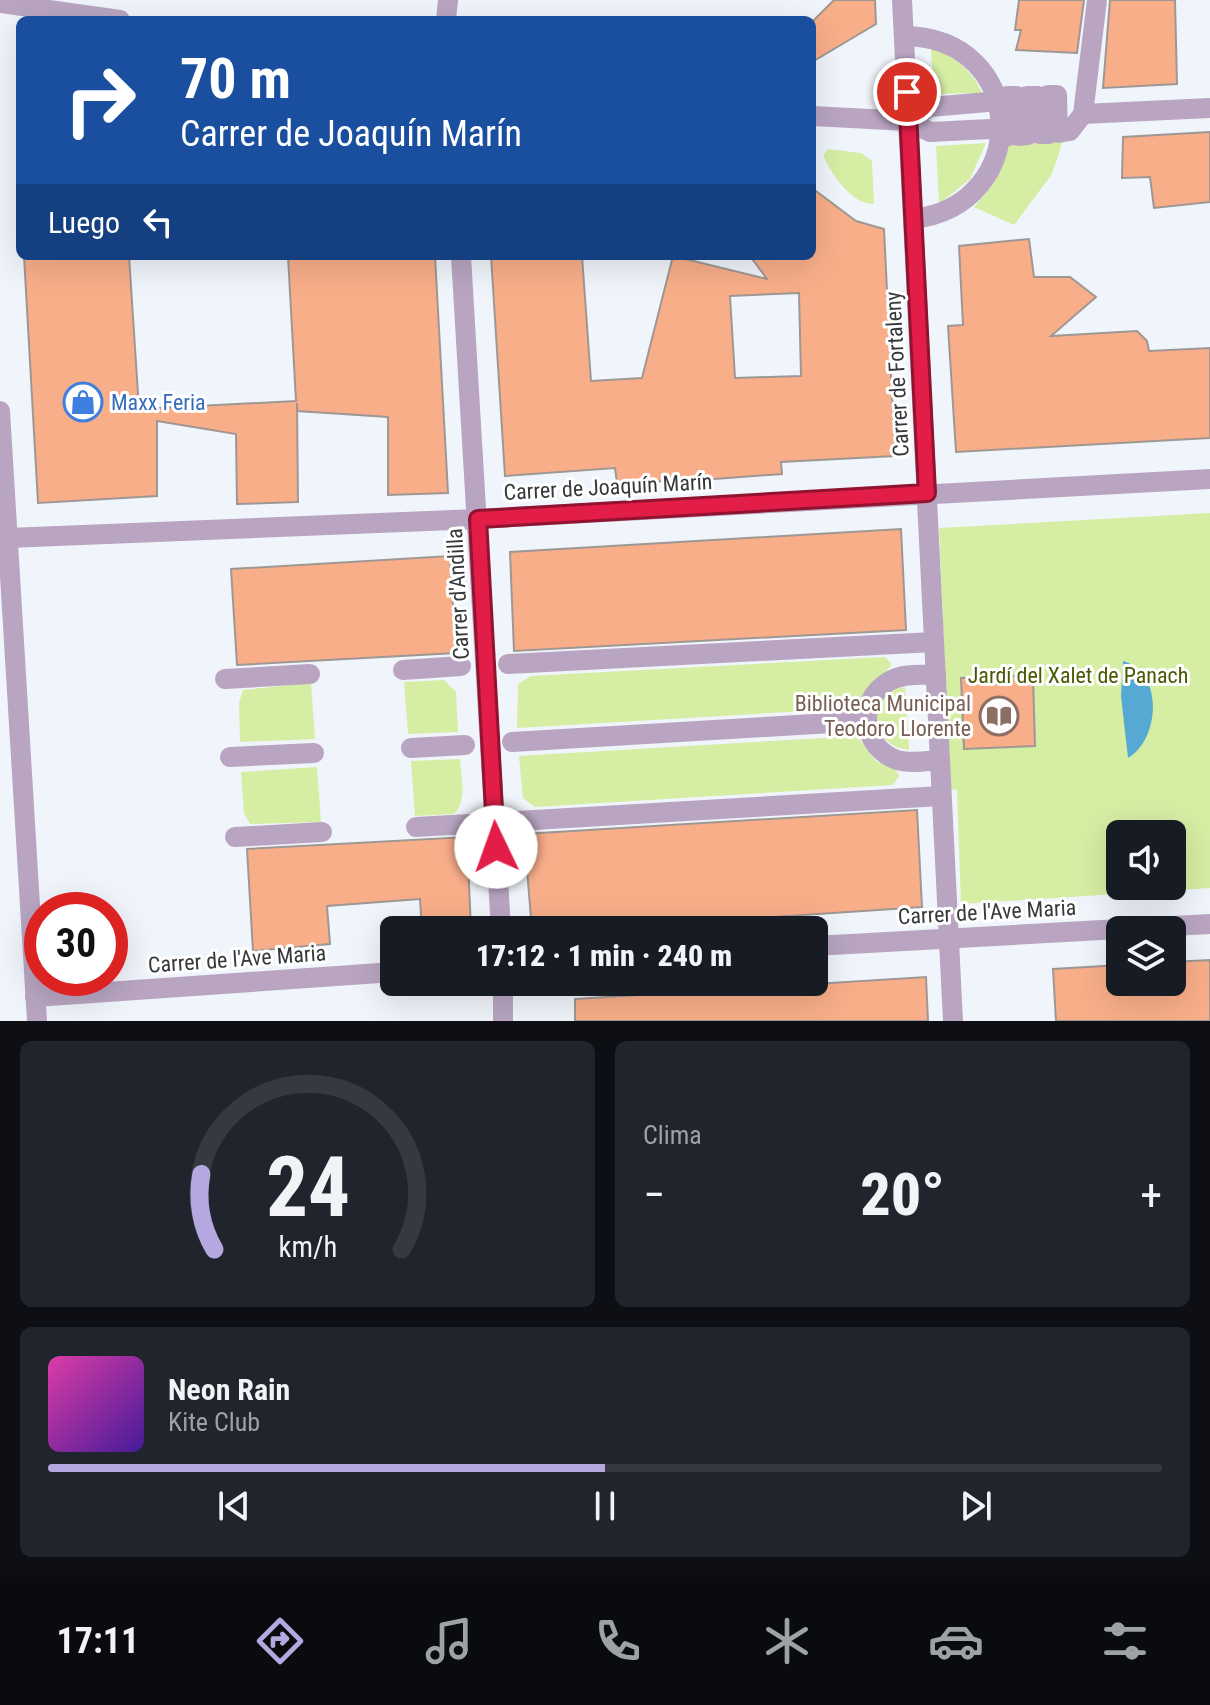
<!DOCTYPE html>
<html lang="es">
<head>
<meta charset="utf-8">
<style>
	:root { --surface:#171b24; --page:#20242c; --text:#f1f3f6; --muted:#9ea1a6; --line:#363941; --accent:#b5a7e0 }
	body { margin:0; font-family:"Roboto Condensed",sans-serif; background:var(--page); color:var(--text); height:100vh; display:flex; flex-direction:column; font-size:30px; white-space:nowrap }
	* { box-sizing:border-box; margin:0 }
	p { font-size:26px; color:var(--muted) }
	.icon { flex:none; width:44px; height:44px; fill:none; stroke:currentColor; stroke-width:2; stroke-linecap:round; stroke-linejoin:round }
	.map { position:relative; height:1021px; overflow:hidden }
	.side { display:flex; flex-direction:column; gap:20px; padding:20px; background:#0d0f14; flex:1 }
	.side>* { flex:none }
	.top-card { position:absolute; left:16px; top:16px; width:800px; height:244px; border-radius:12px; box-shadow:0 8px 32px #0002; background:#1a4fa0; color:#fff; overflow:hidden }
	.buttons { position:absolute; left:1106px; top:820px; display:grid; gap:16px }
	.buttons a { display:grid; place-items:center; width:80px; height:80px; border-radius:12px; background:var(--surface); box-shadow:0 8px 32px #0002; font-size:40px }
	.speed { position:absolute; left:24px; top:892px; display:flex; gap:16px; font-size:40px; font-weight:700; text-align:center }
	.speed>* { display:grid; place-content:center; width:104px; height:104px; border-radius:50%; background:var(--surface); box-shadow:0 8px 32px #0002; line-height:1 }
	.speed .limit { border:12px solid #d22; background:#fff; color:#111 }
	.pin { position:absolute; display:grid; place-items:center; width:68px; height:68px; color:#fff; margin:-34px; border:4px solid #fff; border-radius:50%; box-shadow:0 2px 8px #0007 }
	.me { position:absolute; width:88px; margin:-44px; rotate:357deg; stroke-linejoin:round; filter:drop-shadow(0 0 6px #0008) }
	.turn { display:flex; align-items:center; gap:28px; height:168px; padding:0 32px; font-size:36px }
	.turn .icon { width:104px; height:104px; stroke-width:2.5 }
	.turn b { display:block; font-size:56px; line-height:68px }
	.then { display:flex; align-items:center; height:76px; padding:0 32px; background:#0003; gap:16px; font-size:30px }
	.big { font-size:60px; font-weight:800; line-height:1.1 }
	.side .widget { flex:1; display:flex; flex-direction:column; justify-content:center; gap:12px; min-width:0; padding:0 28px; border-radius:12px; background:var(--page) }
	.side .dial { align-items:center; gap:0 }
	.dial svg { height:208px; overflow:visible; fill:none; stroke:var(--line); stroke-width:7; stroke-linecap:round; text-anchor:middle }
	.dial text { fill:var(--text); stroke:none }
	.song { display:flex; align-items:center; gap:24px }
	.cover { width:96px; height:96px; border-radius:12px; background:linear-gradient(135deg,hsl(320 70% 55%),hsl(260 70% 35%)) }
	.played { height:8px; border-radius:4px; background:linear-gradient(90deg,var(--accent) 50%,var(--line) 50%) }
	.keys { display:flex; justify-content:space-around; direction:ltr }
	.heat { display:flex; justify-content:space-between; align-items:center; font-size:44px; direction:ltr }
	.side .tiles { flex:1; display:grid; gap:20px; grid-template-columns:1fr 1fr }
	.widget:last-child { grid-column:span 2 }
	.trip { position:absolute; left:380px; top:916px; width:448px; height:80px; border-radius:12px; background:var(--surface); box-shadow:0 8px 32px #0002; font-weight:800; line-height:80px; text-align:center }
	.tab-bar { display:flex; height:128px; justify-content:space-around; align-items:center; background:#090b0e; color:var(--muted) }
	.tab-bar .icon { width:56px; height:56px }
	.tab-bar .active { color:var(--accent) }
	.tab-bar b { font-size:36px; color:var(--text) }
	.map>svg:first-child { display:block }
	.green { fill:#d6eda4; fill-rule:evenodd }
	.water { fill:#55a9d2 }
	.building { fill:#f9ae8a; stroke:#9f9793; stroke-width:2; fill-rule:evenodd }
	.lines { fill:none; stroke-linecap:round; stroke-linejoin:round }
	.street { stroke:#b9a5c2; stroke-width:20 }
	.route-casing { stroke:#92132f; stroke-width:20 }
	.route { stroke:#e11d48; stroke-width:14 }
	.labels { text-anchor:middle; dominant-baseline:central; stroke-width:6; stroke-linejoin:round; paint-order:stroke }
	.street-label { font-size:22px; fill:#36383b; stroke:#fff }
	.shop-label { font-size:22px; fill:#366cbe; stroke:#fff; text-anchor:start }
	.park-label { font-size:22px; fill:#485b04; stroke:#fff }
	.education-label { font-size:22px; fill:#785e54; stroke:#fff; text-anchor:end }
</style>
</head>
<body>
<div class="map">
<svg width="1210" height="1021" viewBox="0 0 1210 1021">
	<rect width="100%" height="100%" fill="#f0f5fb"/>
	<g class="green">
		<path d="M 931,47 C 955,57 971,69 982,93 L 933,94 Z"/>
		<path d="M 1064,137 L 1052,174 L 1014,225 L 974,207 L 994,183 L 1010,140 Z"/>
		<path d="M 986,143 L 970,179 L 939,204 L 936,146 Z"/>
		<path d="M 828,149 L 861,153 L 872,161 L 874,204 C 851,204 832,175 823,155 Z"/>
		<path d="M 1210,513 L 1210,888 L 961,904 L 957,790 L 950,789 L 939,528 ZM 1120,834 L 1172,834 L 1172,886 L 1120,886 Z"/>
		<path d="M 885,657 L 892,664 C 881,680 868,683 857,708 L 517,728 L 518,684 L 531,676 Z"/>
		<path d="M 444,680 L 456,692 L 458,732 L 408,734 L 404,682 Z"/>
		<path d="M 311,683 L 315,739 L 240,742 L 239,703 L 243,690 Z"/>
		<path d="M 905,687 L 909,750 C 868,745 864,694 905,687 Z"/>
		<path d="M 857,736 L 876,761 L 896,770 L 899,776 L 893,785 L 535,807 L 523,798 L 519,756 Z"/>
		<path d="M 460,759 C 461,777 468,800 454,814 L 415,816 L 411,761 Z"/>
		<path d="M 317,767 L 321,822 L 250,824 L 244,813 L 241,772 Z"/>
	</g>
	<path class="water" d="M 1123,661 C 1164,672 1160,739 1128,758 L 1121,696 Z"/>
	<g class="building">
		<path d="M 834,0 L 875,0 L 876,24 L 812,62 L 812,22 Z"/>
		<path d="M 1019,0 L 1084,0 L 1077,53 L 1016,50 L 1021,30 L 1015,30 Z"/>
		<path d="M 1110,0 L 1175,0 L 1177,84 L 1103,88 Z"/>
		<path d="M 1210,132 L 1210,202 L 1154,208 L 1150,177 L 1122,178 L 1123,137 Z"/>
		<path d="M 812,188 L 856,221 L 884,229 L 895,456 L 781,462 L 782,474 L 701,480 L 617,483 L 615,468 L 505,476 L 491,256 L 582,256 L 591,381 L 642,378 L 673,256 L 767,279 L 750,256 L 812,256 ZM 799,293 L 801,376 L 735,378 L 730,296 Z"/>
		<path d="M 1029,239 L 1034,277 L 1070,277 L 1096,297 L 1051,336 L 1137,331 L 1147,341 L 1149,351 L 1210,348 L 1210,438 L 956,452 L 948,326 L 963,325 L 959,246 Z"/>
		<path d="M 24,256 L 129,256 L 139,409 L 296,401 L 288,256 L 435,256 L 448,493 L 388,495 L 388,417 L 297,411 L 297,403 L 298,502 L 237,504 L 236,434 L 157,421 L 157,496 L 38,503 Z"/>
		<path d="M 901,529 L 906,630 L 514,651 L 510,552 Z"/>
		<path d="M 450,556 L 456,653 L 237,665 L 231,569 Z"/>
		<path d="M 1033,675 L 1035,746 L 964,749 L 961,678 Z"/>
		<path d="M 917,810 L 922,907 L 583,930 L 532,930 L 524,834 Z"/>
		<path d="M 467,837 L 471,930 L 422,930 L 420,899 L 327,906 L 330,944 L 253,951 L 247,849 Z"/>
		<path d="M 1210,960 L 1210,1021 L 1056,1021 L 1053,969 L 1120,965 L 1120,982 L 1172,982 L 1172,962 Z"/>
		<path d="M 926,977 L 928,1021 L 575,1021 L 575,999 Z"/>
	</g>
	<g class="lines">
		<g class="street">
			<path d="M 902,0 L 953,1021"/>
			<path d="M 0,3 L 120,20"/>
			<path d="M 446,20 L 448,0"/>
			<path d="M 904,36 C 1029,37 1033,205 913,219"/>
			<path d="M 1083,114 L 1210,108"/>
			<path d="M 812,116 L 908,121 L 930,132 L 990,129 L 1008,136 L 1007,96 L 1017,96 L 1018,136 L 1028,135 L 1027,96 L 1038,96 L 1039,134 L 1049,134 L 1048,95 L 1057,95 L 1058,133 L 1070,131 L 1083,114 L 1097,0"/>
			<path d="M 908,121 L 930,107 L 999,101"/>
			<path d="M 461,256 L 501,930"/>
			<path d="M 0,411 L 37,1021"/>
			<path d="M 8,538 L 478,519 L 1210,479"/>
			<path d="M 508,664 L 934,642"/>
			<path d="M 403,670 L 461,666"/>
			<path d="M 936,675 C 919,675 903,673 888,682 C 856,701 862,748 897,760 C 910,764 926,761 940,760"/>
			<path d="M 225,679 L 310,674"/>
			<path d="M 512,742 L 865,721"/>
			<path d="M 411,748 L 465,745"/>
			<path d="M 230,757 L 314,753"/>
			<path d="M 517,821 L 941,796"/>
			<path d="M 416,827 L 469,824"/>
			<path d="M 235,837 L 322,832"/>
			<path d="M 814,946 L 1210,924"/>
			<path d="M 503,982 L 503,1021"/>
			<path d="M 35,997 L 394,972"/>
		</g>
	</g>
	<g class="lines">
		<g class="route-casing">
			<path id="route" d="M 496,847 L 478,519 L 927,493 L 907,92"/>
		</g>
		<use href="#route" class="route"/>
	</g>
	<defs>
		<g id="shop-ring" transform="scale(2)"><circle r="9.5" fill="#fff" stroke="#3f7fe0" stroke-width="1.5"/><path d="M-5-2.5h2.3a2.7 3.5 0 0 1 5.4 0H5L5.5 6h-11ZM-1.5-2.5h3a1.5 2.3 0 0 0-3 0Z" fill="#3f7fe0"/></g>
		<g id="library-ring" transform="scale(2)"><circle r="9.5" fill="#fff" stroke="#8d6e63" stroke-width="1.5"/><path d="M-6-4Q-3-5.5-.7-3.5V5Q-3 3-6 4ZM6-4Q3-5.5 .7-3.5V5Q3 3 6 4Z" fill="#8d6e63"/></g>
	</defs>
	<g fill-rule="evenodd">
		<use href="#shop-ring" x="83" y="402"/>
		<use href="#library-ring" x="999" y="716"/>
	</g>
	<g class="labels">
		<g class="street-label">
			<text transform="translate(897 374) rotate(-93)">Carrer de Fortaleny</text>
			<text transform="translate(608 487) rotate(-3)">Carrer de Joaquín Marín</text>
			<text transform="translate(458 594) rotate(-93)">Carrer d'Andilla</text>
			<text transform="translate(987 912) rotate(-3)">Carrer de l'Ave Maria</text>
			<text transform="translate(237 959) rotate(-4)">Carrer de l'Ave Maria</text>
		</g>
		<g class="shop-label">
			<text x="111" y="402">Maxx Feria</text>
		</g>
		<g class="park-label">
			<text x="1078" y="675">Jardí del Xalet de Panach</text>
		</g>
		<g class="education-label">
			<text x="971" y="703">Biblioteca Municipal<tspan x="971" dy="25">Teodoro Llorente</tspan></text>
		</g>
	</g>
</svg>
<div class="buttons">
<a><svg class="icon" aria-label="sound" viewBox="0 0 24 24"><path d="M4 9h4l5-4v14l-5-4H4zM17 9q2 3 0 6"/></svg></a>
<a><svg class="icon" aria-label="layers" viewBox="0 0 24 24"><path d="M12 4l9 5-9 5-9-5zM3 14l9 5 9-5"/></svg></a>
</div>
<div class="speed"><div class="limit">30</div></div>
<div class="pin" style="left:907px;top:92px;background:#d93025"><svg class="icon" aria-label="arrive" viewBox="0 0 24 24"><path d="M6 21V4h12l-3 4 3 4H6"/></svg></div>
<svg class="me" style="left:496px;top:847px" viewBox="-20 -20 40 40"><circle r="19" fill="#fff"/><path d="M0-13L10 11 0 6-10 11z" fill="#e11d48"/></svg>
<div class="trip">17:12 · 1 min · 240 m</div>
<div class="top-card">
<div class="turn"><svg class="icon" aria-label="right" viewBox="0 0 24 24"><path d="M7 20v-9h11M14 6l5 5-5 5"/></svg><div><b>70 m</b>Carrer de Joaquín Marín</div></div>
<div class="then">Luego<svg class="icon" aria-label="left" viewBox="0 0 24 24"><path d="M17 20v-9H6M10 6l-5 5 5 5"/></svg></div>
</div>
</div>
<section class="side">
<div class="tiles">
<div class="widget dial"><svg viewBox="0 0 100 80">
<path d="M14 69A42 42 0 1 1 86 69"/>
<path d="M14 69A42 42 0 0 1 9 40" stroke="#b5a7e0"/>
<text x="50" y="56" font-size="32" font-weight="700">24</text>
<text x="50" y="72" font-size="11">km/h</text>
</svg></div>
<div class="widget"><p>Clima</p>
<div class="heat"><a>−</a><b class="big">20°</b><a>+</a></div>
</div>
<div class="widget">
<div class="song"><i class="cover"></i><div><b>Neon Rain</b><p>Kite Club</p></div></div>
<div class="played"></div>
<div class="keys"><svg class="icon" aria-label="previous" viewBox="0 0 24 24"><path d="M18 5L8 12l10 7zM5 5v14"/></svg><svg class="icon" aria-label="pause" viewBox="0 0 24 24"><path d="M8 5v14M16 5v14"/></svg><svg class="icon" aria-label="next" viewBox="0 0 24 24"><path d="M6 5l10 7-10 7zM19 5v14"/></svg></div>
</div>
</div>
</section>
<nav class="tab-bar">
<b>17:11</b>
<svg class="icon active" aria-label="directions" viewBox="0 0 24 24"><path d="M12 3l9 9-9 9-9-9zM9 14v-3h6M13 9l2 2-2 2"/></svg>
<svg class="icon" aria-label="music" viewBox="0 0 24 24"><path d="M9 18V5l10-2v13"/><circle cx="6" cy="18" r="3"/><circle cx="16" cy="16" r="3"/></svg>
<svg class="icon" aria-label="phone" viewBox="0 0 24 24"><path d="M5 4h4l2 5-3 2q2 4 5 5l2-3 5 2v4C11 20 4 13 5 4z"/></svg>
<svg class="icon" aria-label="climate" viewBox="0 0 24 24"><path d="M12 3v18M4 7l16 10M4 17L20 7"/></svg>
<svg class="icon" aria-label="car" viewBox="0 0 24 24"><path d="M5 17H2v-5l4-1 3-4h7l3 4 3 1v5h-3M9 17h6M6 11h13"/><circle cx="7" cy="17" r="2"/><circle cx="17" cy="17" r="2"/></svg>
<svg class="icon" aria-label="filters" viewBox="0 0 24 24"><path d="M4 7h16M4 17h16"/><circle cx="9" cy="7" r="2"/><circle cx="15" cy="17" r="2"/></svg>
</nav>
</body>
</html>
